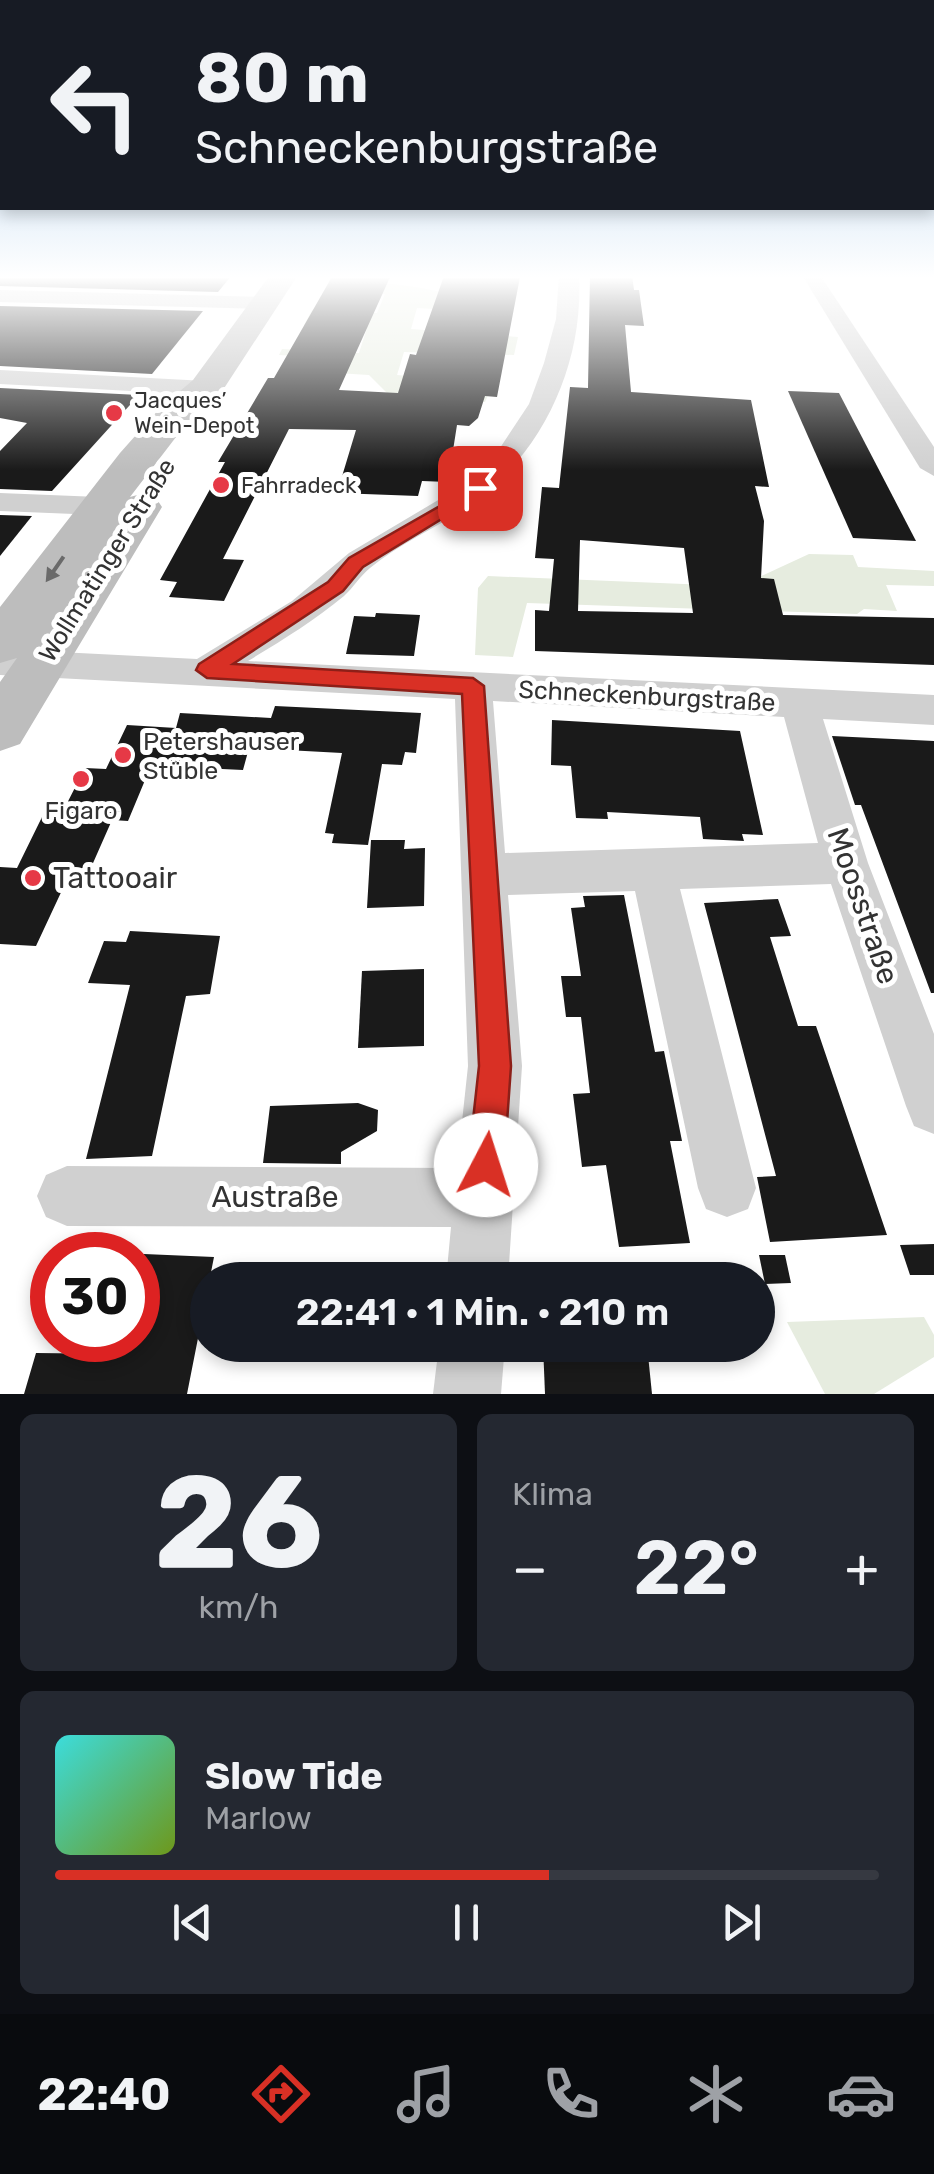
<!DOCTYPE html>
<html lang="de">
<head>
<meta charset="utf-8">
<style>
	:root { --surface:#171b24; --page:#242831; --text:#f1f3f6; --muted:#9ea1a6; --line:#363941; --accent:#d93025 }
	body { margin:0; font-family:Rubik,sans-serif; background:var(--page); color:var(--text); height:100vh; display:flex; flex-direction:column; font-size:38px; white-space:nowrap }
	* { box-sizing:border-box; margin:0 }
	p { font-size:32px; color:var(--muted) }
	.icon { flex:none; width:55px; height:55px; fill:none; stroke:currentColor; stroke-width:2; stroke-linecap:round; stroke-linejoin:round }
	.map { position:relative; height:1394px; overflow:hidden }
	.panel { display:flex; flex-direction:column; gap:20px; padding:20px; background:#0d0f14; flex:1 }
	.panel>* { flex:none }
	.top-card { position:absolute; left:0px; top:0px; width:935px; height:210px; box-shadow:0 5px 15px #0003; background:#171b24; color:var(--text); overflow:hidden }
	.speed { position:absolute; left:30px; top:1232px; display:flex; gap:20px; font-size:50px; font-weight:700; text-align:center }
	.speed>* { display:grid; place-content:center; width:130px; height:130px; border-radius:50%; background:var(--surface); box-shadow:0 5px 15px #0003; line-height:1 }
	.speed .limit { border:15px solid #d22; background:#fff; color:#111 }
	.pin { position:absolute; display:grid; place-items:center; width:85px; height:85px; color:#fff; margin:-42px; border-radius:20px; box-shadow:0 5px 15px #0006 }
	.me { position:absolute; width:110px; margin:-55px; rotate:5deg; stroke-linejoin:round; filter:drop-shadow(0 0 8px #0008) }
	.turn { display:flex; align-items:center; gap:35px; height:210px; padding:0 30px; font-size:45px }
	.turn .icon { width:130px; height:130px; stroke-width:2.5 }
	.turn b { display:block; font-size:70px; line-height:85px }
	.big { font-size:75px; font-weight:600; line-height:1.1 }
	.panel .tile { flex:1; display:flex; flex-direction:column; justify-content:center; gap:15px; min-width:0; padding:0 35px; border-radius:15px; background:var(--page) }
	.panel .dial { align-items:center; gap:0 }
	.dial b { font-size:130px; line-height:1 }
	.song { display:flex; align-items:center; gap:30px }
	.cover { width:120px; height:120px; border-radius:15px; background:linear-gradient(135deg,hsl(180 70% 55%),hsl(80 70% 35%)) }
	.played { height:10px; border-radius:5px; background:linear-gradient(90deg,var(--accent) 60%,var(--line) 60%) }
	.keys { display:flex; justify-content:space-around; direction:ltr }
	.heat { display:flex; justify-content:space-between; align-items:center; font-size:55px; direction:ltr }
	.panel .tiles { flex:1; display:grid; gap:20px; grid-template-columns:1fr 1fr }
	.tile:last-child { grid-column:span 2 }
	.trip { position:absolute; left:190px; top:1262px; width:585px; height:100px; border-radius:50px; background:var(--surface); box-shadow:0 5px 15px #0003; font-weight:600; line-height:100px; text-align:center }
	.dock { display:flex; height:160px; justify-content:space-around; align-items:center; background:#090b0e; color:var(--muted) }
	.dock .icon { width:70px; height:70px }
	.dock .selected { color:var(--accent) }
	.dock b { font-size:45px; color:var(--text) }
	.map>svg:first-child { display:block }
	.green { fill:#e6ecdf }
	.building { fill:#1a1a1a; fill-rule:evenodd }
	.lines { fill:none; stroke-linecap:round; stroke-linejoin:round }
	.minor { fill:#d0d0d0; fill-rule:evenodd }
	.secondary { fill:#bdbdbd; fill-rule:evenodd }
	.oneway { fill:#6a6a6a }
	.route { fill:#d93025; stroke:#8d1f18; stroke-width:2.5 }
	.poi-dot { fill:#e63946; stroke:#fff; stroke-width:4 }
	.labels { text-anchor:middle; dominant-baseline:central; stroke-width:10; stroke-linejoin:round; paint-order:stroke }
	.far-poi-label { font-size:22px; fill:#333; stroke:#fff; text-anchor:start }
	.street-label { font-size:25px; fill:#333; stroke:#fff }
	.poi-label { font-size:25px; fill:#333; stroke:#fff; text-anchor:start }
	.near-poi-label { font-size:30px; fill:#333; stroke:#fff; text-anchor:start }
	.near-street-label { font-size:30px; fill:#333; stroke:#fff }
</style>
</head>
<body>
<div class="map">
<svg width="934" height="1394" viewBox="0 0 934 1394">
	<rect width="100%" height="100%" fill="#fff"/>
	<g class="green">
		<path d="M 348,281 C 408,283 451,291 508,313 L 417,308 L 411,329 L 518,337 L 514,355 L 404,352 L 397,375 L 493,384 L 485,402 L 388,394 L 369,375 L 305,371 L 312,357 L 279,355 L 282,349 L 359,353 L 367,328 L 304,325 L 312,310 L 377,313 L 385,294 L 361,292 Z"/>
		<path d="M 809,554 L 853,555 L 858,567 L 934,571 L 934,586 L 886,585 L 897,611 L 864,609 L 857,614 L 527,603 L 513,657 L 475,655 L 478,588 L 488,576 L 757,587 L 757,578 Z"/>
		<path d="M 924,1317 L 934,1335 L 934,1357 L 874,1394 L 825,1394 L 787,1322 Z"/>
	</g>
	<g class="building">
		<path d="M 0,275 L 232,275 L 218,292 L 0,286 Z"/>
		<path d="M 333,275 L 391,275 L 339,390 L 398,393 L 410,354 L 416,355 L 444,276 L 520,277 L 497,397 L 485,396 L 478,418 L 469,426 L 457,425 L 448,482 L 422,481 L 418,496 L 337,493 L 356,430 L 289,429 L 223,559 L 244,560 L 224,601 L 169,597 L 177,582 L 160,580 L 225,462 L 218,462 L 268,378 L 274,378 Z"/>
		<path d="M 590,275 L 632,275 L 634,290 L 639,290 L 644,326 L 625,325 L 631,392 L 751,400 L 769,487 L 755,486 L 764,521 L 761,578 L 774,579 L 783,615 L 934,618 L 934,665 L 535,651 L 535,610 L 549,611 L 554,559 L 535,558 L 542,487 L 559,488 L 570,387 L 588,388 ZM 580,540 L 684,548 L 693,613 L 578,611 Z"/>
		<path d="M 0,306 L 203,311 L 152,374 L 0,366 Z"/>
		<path d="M 0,388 L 139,395 L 52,491 L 0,489 L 0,451 L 27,423 L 0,418 Z"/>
		<path d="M 788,391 L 839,393 L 916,541 L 853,538 Z"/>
		<path d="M 0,515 L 32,516 L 0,556 Z"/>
		<path d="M 376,613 L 420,615 L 414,656 L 346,654 L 354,616 L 375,617 Z"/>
		<path d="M 275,706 L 421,713 L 416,753 L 405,752 L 402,765 L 382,764 L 368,845 L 332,843 L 334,834 L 325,833 L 342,753 L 249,748 L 243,770 L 160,766 L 156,774 L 148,773 L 128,821 L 112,820 L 82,888 L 64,886 L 36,946 L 0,944 L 0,867 L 17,868 L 43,815 L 60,817 L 85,768 L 106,769 L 127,725 L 176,728 L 180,713 L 271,718 Z"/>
		<path d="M 552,720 L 740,731 L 763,835 L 742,834 L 744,841 L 703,839 L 700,817 L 607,812 L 608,819 L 576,818 L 571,766 L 551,765 Z"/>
		<path d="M 832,736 L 934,741 L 934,993 L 931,993 L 861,805 L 855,805 Z"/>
		<path d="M 371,840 L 405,840 L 404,849 L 425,848 L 424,906 L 367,908 Z"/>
		<path d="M 624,895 L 655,1052 L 664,1051 L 682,1141 L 670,1141 L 690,1243 L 619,1247 L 606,1165 L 582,1167 L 573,1094 L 590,1093 L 581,1017 L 566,1017 L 561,976 L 581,976 L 571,908 L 585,907 L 583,896 Z"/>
		<path d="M 778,899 L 791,936 L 770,937 L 798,1026 L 816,1026 L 887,1235 L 770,1242 L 757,1177 L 776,1176 L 704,903 Z"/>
		<path d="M 130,931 L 220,936 L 210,994 L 186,996 L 152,1156 L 86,1159 L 130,985 L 88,983 L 104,941 L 126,942 Z"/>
		<path d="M 424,969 L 424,1046 L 358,1048 L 362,971 Z"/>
		<path d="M 358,1103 L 378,1110 L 377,1131 L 341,1152 L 341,1164 L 263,1163 L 270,1106 Z"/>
		<path d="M 934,1244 L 934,1275 L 910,1275 L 900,1245 Z"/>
		<path d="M 144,1254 L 214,1257 L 187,1394 L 24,1394 L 36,1353 L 121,1354 L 124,1340 L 138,1340 L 138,1283 Z"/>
		<path d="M 759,1255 L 785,1255 L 791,1283 L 765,1284 Z"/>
		<path d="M 543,1345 L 647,1345 L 652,1394 L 545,1394 Z"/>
	</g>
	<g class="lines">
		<g class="minor">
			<path d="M 559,275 L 579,275 C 584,365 542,456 467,507 C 436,528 399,544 370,568 C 360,576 353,588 344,596 C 314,621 281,641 248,661 L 934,695 L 934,725 L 823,719 L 868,863 L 934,1034 L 934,1134 L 914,1126 L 906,1106 L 831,884 L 680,889 L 756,1188 L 748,1209 L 727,1217 L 706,1209 L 698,1188 L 635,891 L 508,895 L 522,1066 L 508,1280 L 446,1280 L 451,1227 L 67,1226 L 46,1217 L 37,1196 L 46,1175 L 67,1166 L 457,1168 L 468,1066 L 455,699 L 0,675 L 0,649 L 197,659 L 292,601 L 349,553 L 445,496 L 494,457 L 529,404 L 544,363 L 556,319 ZM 493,701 L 784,717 L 818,843 L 505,853 Z"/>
			<path d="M 802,275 L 820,275 L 934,447 L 934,476 L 920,468 Z"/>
			<path d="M 0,290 L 265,297 L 275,303 L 265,309 L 0,302 Z"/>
			<path d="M 0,370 L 206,381 L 218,388 L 206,395 L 0,384 Z"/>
			<path d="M 0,493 L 99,497 L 109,500 L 114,506 L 109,512 L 99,515 L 0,511 Z"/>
			<path d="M 439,1345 L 505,1345 L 501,1394 L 433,1394 Z"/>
		</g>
		<path class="secondary" d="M 270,275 L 298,275 L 219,396 L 186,424 L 130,497 L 141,494 L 156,498 L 162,507 L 20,744 L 0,751 L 0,682 L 17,658 L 0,663 L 0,607 L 120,453 L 160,408 L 193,380 Z"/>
	</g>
	<defs><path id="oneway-solid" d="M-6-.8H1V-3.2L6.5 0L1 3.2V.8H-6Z" transform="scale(2.5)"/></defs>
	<use class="oneway" href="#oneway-solid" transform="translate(55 569) rotate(125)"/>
	<linearGradient id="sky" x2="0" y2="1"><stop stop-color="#9ec6ea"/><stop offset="0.59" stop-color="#fff"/><stop offset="1" stop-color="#fff" stop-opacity="0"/></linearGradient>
	<rect width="934" height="470" fill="url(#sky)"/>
	<path class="route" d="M 480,483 L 486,484 L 486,492 L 363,567 L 343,591 L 233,664 L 473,678 L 484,686 L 511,1066 L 504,1165 L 498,1177 L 486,1182 L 474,1177 L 468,1165 L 479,1066 L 462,694 L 207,678 L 196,670 L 199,664 L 328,582 L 349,558 Z"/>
	<g class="poi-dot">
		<circle cx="114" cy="413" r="10"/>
		<circle cx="221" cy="485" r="10"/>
		<circle cx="123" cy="755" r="10"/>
		<circle cx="81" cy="779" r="10"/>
		<circle cx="33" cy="878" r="10"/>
	</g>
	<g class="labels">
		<g class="far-poi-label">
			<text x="134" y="400">Jacques’<tspan x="134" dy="25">Wein-Depot</tspan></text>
			<text x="241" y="485">Fahrradeck</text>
		</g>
		<g class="street-label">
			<text transform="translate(107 560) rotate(-58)">Wollmatinger Straße</text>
			<text transform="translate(647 696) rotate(3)">Schneckenburgstraße</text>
		</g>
		<g class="poi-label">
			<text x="143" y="741">Petershauser<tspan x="143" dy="29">Stüble</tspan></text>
			<text x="81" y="810" text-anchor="middle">Figaro</text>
		</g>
		<g class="near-poi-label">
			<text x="53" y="878">Tattooair</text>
		</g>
		<g class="near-street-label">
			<text transform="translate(863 906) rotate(71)">Moosstraße</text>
			<text x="275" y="1197">Austraße</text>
		</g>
	</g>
</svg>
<div class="speed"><div class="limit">30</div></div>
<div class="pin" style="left:480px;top:488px;background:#d93025"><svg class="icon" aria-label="arrive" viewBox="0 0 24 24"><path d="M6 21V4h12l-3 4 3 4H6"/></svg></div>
<svg class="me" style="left:486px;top:1165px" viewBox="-20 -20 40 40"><circle r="19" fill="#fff"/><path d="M0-13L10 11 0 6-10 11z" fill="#d93025"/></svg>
<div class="trip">22:41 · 1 Min. · 210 m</div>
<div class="top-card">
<div class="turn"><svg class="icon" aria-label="left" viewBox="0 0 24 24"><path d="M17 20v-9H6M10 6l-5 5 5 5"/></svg><div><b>80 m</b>Schneckenburgstraße</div></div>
</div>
</div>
<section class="panel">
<div class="tiles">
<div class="tile dial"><b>26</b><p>km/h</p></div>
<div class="tile"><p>Klima</p>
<div class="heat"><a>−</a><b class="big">22°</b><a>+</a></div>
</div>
<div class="tile">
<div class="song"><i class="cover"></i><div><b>Slow Tide</b><p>Marlow</p></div></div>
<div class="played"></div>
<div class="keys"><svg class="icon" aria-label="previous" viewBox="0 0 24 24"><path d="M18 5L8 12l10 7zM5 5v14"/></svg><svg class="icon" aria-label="pause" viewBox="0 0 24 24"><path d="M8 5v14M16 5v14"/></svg><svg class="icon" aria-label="next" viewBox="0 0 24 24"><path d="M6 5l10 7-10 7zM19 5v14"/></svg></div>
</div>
</div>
</section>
<nav class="dock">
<b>22:40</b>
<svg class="icon selected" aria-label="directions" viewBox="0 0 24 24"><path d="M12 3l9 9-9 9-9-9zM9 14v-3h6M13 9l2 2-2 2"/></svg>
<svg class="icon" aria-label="music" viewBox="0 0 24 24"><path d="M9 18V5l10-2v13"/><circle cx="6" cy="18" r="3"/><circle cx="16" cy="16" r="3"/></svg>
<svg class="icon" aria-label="phone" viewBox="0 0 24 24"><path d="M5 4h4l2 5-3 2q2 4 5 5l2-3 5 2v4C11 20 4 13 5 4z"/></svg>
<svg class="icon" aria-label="climate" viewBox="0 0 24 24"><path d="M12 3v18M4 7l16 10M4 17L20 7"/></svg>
<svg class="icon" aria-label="car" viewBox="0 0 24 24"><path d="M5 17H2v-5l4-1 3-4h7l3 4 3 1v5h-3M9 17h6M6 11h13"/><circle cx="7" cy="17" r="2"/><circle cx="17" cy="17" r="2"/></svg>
</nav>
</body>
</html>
